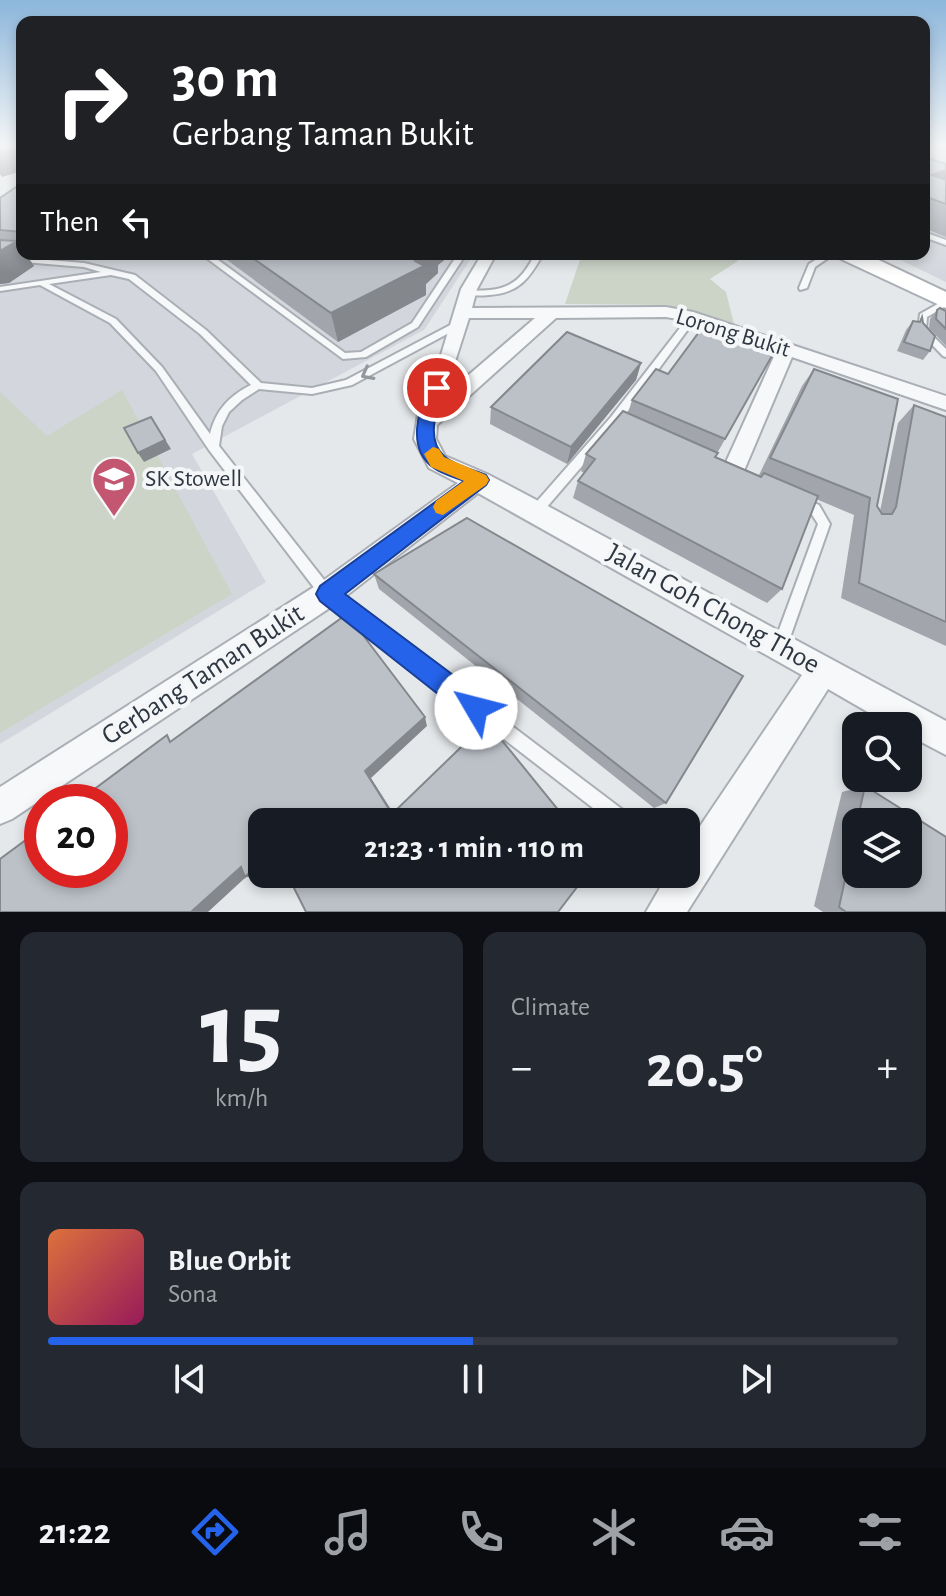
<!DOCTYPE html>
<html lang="en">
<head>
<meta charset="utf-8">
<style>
	:root { --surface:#171b24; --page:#242831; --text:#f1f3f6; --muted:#9ea1a6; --line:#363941; --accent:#2563eb }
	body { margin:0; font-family:"Alegreya Sans",sans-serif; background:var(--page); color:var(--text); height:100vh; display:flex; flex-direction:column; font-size:30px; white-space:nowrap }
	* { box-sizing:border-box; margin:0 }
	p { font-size:26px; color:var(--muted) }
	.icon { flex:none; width:44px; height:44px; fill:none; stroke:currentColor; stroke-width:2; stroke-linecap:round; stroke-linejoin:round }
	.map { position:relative; height:912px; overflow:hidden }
	.sheet { display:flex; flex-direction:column; gap:20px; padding:20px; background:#0d0f14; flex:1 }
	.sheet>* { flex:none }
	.banner { position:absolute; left:16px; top:16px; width:914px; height:244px; border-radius:16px; box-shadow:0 4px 12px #0003; background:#202124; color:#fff; overflow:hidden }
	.tools { position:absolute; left:842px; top:712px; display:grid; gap:16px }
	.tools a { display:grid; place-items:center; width:80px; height:80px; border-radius:16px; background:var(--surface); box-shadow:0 4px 12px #0003; font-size:40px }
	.speed { position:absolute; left:24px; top:784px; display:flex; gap:16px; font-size:40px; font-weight:700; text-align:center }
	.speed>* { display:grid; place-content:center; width:104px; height:104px; border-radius:50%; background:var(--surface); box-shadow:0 4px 12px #0003; line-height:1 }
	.speed .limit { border:12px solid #d22; background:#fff; color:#111 }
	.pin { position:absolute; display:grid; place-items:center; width:68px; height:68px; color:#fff; margin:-34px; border:4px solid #fff; border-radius:50%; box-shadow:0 2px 8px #0007 }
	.me { position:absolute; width:88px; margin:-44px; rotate:307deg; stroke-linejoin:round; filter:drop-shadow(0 0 6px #0008) }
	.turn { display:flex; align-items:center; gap:28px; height:168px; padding:0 24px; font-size:36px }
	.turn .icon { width:104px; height:104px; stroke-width:2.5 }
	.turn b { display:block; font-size:56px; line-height:68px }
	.then { display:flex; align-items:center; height:76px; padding:0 24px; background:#0003; gap:16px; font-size:30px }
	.big { font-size:60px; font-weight:700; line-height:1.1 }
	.sheet .tile { flex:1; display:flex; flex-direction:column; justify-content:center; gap:12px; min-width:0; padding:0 28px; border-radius:16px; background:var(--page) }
	.sheet .dial { align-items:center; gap:0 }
	.dial b { font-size:104px; line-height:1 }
	.song { display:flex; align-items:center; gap:24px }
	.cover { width:96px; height:96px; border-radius:12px; background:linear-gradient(135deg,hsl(20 70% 55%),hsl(330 70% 35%)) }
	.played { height:8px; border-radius:4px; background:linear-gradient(90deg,var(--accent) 50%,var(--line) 50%) }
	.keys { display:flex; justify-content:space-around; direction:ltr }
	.heat { display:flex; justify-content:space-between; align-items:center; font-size:44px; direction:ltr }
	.sheet .tiles { flex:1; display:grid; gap:20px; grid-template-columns:1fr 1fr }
	.tile:last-child { grid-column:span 2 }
	.trip { position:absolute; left:248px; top:808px; width:452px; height:80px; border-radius:16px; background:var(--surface); box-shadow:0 4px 12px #0003; font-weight:700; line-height:80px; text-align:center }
	.tabs { display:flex; height:128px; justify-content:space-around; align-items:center; background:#090b0e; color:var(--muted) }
	.tabs .icon { width:56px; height:56px }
	.tabs .active { color:var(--accent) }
	.tabs b { font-size:36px; color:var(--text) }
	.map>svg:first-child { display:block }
	.built { fill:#d3d7dd }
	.green { fill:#cbd4c7 }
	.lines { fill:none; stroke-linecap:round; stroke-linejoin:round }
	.lane-casing { stroke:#aaafb5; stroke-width:4 }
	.street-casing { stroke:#aaafb5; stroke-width:4 }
	.secondary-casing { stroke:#aaafb5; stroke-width:4 }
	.lane { fill:#f7f8fa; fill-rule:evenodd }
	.street { fill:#f7f8fa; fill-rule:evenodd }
	.secondary { fill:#fff; fill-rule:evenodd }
	.wall { fill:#a2a6ac; fill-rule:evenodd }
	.shaded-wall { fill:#84878c }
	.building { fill:#bcc1c8; stroke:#84878c; stroke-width:2 }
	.oneway { stroke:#92989e }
	.route { fill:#2563eb; stroke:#184099; stroke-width:2 }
	.slow { fill:#f59e0b }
	.labels { text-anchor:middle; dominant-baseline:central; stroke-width:8; stroke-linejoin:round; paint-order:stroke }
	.street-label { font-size:24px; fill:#2e3742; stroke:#f4f6f8 }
	.poi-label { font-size:24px; fill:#2e3742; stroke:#f4f6f8; text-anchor:start }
	.near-street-label { font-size:28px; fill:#2e3742; stroke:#f4f6f8 }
</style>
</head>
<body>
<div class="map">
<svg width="946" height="912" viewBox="0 0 946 912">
	<rect width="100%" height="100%" fill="#e5e8eb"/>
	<g class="built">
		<path d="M 924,146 L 946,146 L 946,282 L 888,254 L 924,254 Z"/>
		<path d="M 0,204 L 22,254 L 474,254 L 424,330 L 192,454 L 266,582 L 0,744 Z"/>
	</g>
	<g class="green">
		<path d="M 582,254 L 734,254 L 738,261 L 710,279 L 726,292 L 734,324 L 667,305 L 565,304 Z"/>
		<path d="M 122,390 L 232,594 L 0,733 L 0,392 L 47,436 Z"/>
	</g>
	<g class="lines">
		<g class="lane-casing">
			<g id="lane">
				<path d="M 924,232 L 946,240 L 946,245 L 924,237 Z"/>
				<path d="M 201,254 L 210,254 L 345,353 L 361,352 L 412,323 L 458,254 L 466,254 L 418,327 L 366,357 L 343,359 Z"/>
				<path d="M 535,254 L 543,254 C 529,279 519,293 489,295 C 480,296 471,296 464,293 C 472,290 481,291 490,290 C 514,288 525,274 535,254 Z"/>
				<path d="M 825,254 L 834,254 L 815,267 L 807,288 L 800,290 L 799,288 L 809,264 Z"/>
				<path d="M 0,256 L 84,263 L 135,275 L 206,330 L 261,383 L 312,388 L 346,380 L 456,322 L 462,322 L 462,326 L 352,385 L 312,394 L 259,389 L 242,400 L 229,412 L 222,426 L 219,446 L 332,590 L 631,816 L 634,822 L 611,822 L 322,598 L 209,450 L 156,371 L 110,323 L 40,285 L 0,291 L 0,287 L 101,272 L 84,267 L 0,260 ZM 111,275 L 129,279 L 200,334 L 251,385 C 229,396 216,410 210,434 L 162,367 L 116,319 L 49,284 Z"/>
				<path d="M 943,301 L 946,301 L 946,306 L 927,317 L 926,329 L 946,349 L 946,357 L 943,356 L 918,330 L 920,314 Z"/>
				<path d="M 693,314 L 697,317 L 619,423 L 540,515 L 536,516 L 532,515 L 530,511 L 532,507 L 611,417 L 690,315 Z"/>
				<path d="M 802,498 L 819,505 L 830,524 L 787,646 L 785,651 L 780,653 L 775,651 L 773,646 L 818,524 L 811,513 L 798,506 L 796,503 L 798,500 Z"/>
			</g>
		</g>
		<g class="street-casing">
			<path id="street" d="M 482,254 L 496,254 L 477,289 L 472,308 L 666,307 L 693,312 L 946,396 L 946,410 L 792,357 L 743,473 L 740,479 L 732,482 L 724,479 L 721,473 L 776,352 L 689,321 L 666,317 L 556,318 L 437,425 L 436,439 L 445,456 L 487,474 L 544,504 L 946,721 L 946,755 L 908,735 L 908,726 L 892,726 L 828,689 L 687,912 L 646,912 L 668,874 L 686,874 L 686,847 L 802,675 L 478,493 L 337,603 L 12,819 L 0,824 L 0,787 L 317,585 L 458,483 L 429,468 L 414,439 L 419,408 L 437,368 L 461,289 ZM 469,318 L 535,318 L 444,396 Z"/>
		</g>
		<g class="secondary-casing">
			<path id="secondary" d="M 838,254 L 866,254 L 946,292 L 946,308 L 841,259 Z"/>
		</g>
		<use href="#lane" class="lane"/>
		<use href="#street" class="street"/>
		<use href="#secondary" class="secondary"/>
	</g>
	<g class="wall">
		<path d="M 924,157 L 946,164 L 946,237 L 924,228 Z"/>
		<path d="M 22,183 L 22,254 L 52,254 L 47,257 L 27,256 L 34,266 L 9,283 L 0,284 L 0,198 Z"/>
		<path d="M 72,254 L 105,254 L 102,256 Z"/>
		<path d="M 219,254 L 452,254 L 438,265 L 438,273 L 426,284 L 426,295 L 338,342 Z"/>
		<path d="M 937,310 L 946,311 L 946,346 L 929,328 L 930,319 Z"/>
		<path d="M 922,317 L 930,351 L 923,360 L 897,351 L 906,330 L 913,321 L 919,322 Z"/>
		<path d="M 773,354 L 715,457 L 759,475 L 802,386 L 814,369 L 880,511 L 898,423 L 914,405 L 946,417 L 946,646 L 841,598 L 854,515 L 816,499 L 782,589 L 767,603 L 573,498 L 578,481 L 584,473 L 581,471 L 586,454 L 628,413 L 632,400 L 668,374 Z"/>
		<path d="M 641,363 L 636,380 L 567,464 L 490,424 L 491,407 Z"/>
		<path d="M 374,574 L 666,803 L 654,808 L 379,589 Z"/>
		<path d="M 865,786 L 946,837 L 946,912 L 823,912 L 814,906 L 842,792 ZM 856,822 L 908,822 L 908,874 L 856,874 Z"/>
	</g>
	<g class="shaded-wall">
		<path d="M 22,146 L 22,171 L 2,177 L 0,174 L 0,153 Z"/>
		<path d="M 946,170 L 946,180 L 932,175 Z"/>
		<path d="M 17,241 L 22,249 L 22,254 L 26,254 L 34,266 L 9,283 L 0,284 L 0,251 Z"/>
		<path d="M 425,254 L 452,254 L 438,265 L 438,273 L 426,284 L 426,295 L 338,342 L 331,313 Z"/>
		<path d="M 641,363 L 636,380 L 567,464 L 571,447 Z"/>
		<path d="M 151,417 L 171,449 L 144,462 L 138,453 Z"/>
		<path d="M 425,717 L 427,726 L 371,778 L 397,819 L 392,814 L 365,771 Z"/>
		<path d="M 262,861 L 262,874 L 263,874 L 260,877 L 246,877 L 208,912 L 191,912 L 241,867 Z"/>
	</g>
	<g class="building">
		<path d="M 0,146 L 22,146 L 0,153 Z"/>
		<path d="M 924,157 L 946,164 L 946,170 L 932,175 L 946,180 L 946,204 L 924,196 Z"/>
		<path d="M 22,183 L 22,232 L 0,230 L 0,198 Z"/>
		<path d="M 0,240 L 17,241 L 0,251 Z"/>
		<path d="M 247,254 L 425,254 L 415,261 L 424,266 L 331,313 Z"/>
		<path d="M 940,308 L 946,311 L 946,329 L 936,319 L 937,310 Z"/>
		<path d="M 922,317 L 923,323 L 935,336 L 930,351 L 904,342 L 913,321 L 920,322 Z"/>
		<path d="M 702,328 L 773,354 L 725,439 L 632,400 L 656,369 L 668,374 Z"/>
		<path d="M 567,332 L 641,363 L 571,447 L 491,407 Z"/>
		<path d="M 814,369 L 898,399 L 877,506 L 882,514 L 892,514 L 896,507 L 914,405 L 946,417 L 946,622 L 859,583 L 870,498 L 770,458 Z"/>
		<path d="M 623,411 L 718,453 L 715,457 L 761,477 L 764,473 L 818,496 L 782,589 L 578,481 L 595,459 L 586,454 Z"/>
		<path d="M 151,417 L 165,440 L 138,453 L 124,428 Z"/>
		<path d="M 467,518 L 743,676 L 666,803 L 374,574 Z"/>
		<path d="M 347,614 L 425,717 L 365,771 L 392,814 L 487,722 L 568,822 L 262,822 L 262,861 L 245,877 L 241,867 L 191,912 L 0,912 L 0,859 L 42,828 L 42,870 L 110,870 L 110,802 L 77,802 L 167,735 L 170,742 Z"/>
		<path d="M 865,786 L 946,837 L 946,912 L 846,912 L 839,907 L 856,829 L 856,874 L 908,874 L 908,822 L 857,822 Z"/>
		<path d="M 287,874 L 587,874 L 558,912 L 306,912 Z"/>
	</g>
	<defs><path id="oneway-chevron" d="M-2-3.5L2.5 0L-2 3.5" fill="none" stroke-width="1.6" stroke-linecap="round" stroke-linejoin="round" transform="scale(2)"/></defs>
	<use class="oneway" href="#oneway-chevron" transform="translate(367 374) rotate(152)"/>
	<linearGradient id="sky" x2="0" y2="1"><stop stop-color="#8cb6db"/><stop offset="0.53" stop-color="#f3f5f6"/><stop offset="1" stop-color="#f3f5f6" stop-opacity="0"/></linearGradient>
	<rect width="946" height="274" fill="url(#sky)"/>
	<path class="route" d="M 437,382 L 445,388 C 437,407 425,439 444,456 C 453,465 474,470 486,475 L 489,480 L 486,485 L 345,594 L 485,699 L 489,708 L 485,717 L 476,721 L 467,717 L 320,601 L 316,594 L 320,586 L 464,481 C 454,477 442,474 434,468 C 406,449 418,408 431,384 Z"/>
	<path class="slow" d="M 433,447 L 439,449 L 444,457 L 486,475 L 489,480 L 486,485 L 443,515 L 436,513 L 433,507 L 436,501 L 464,481 L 431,467 L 424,454 Z"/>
	<defs>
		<g id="school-pin" transform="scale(2.3)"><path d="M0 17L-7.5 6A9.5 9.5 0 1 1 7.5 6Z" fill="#c35670" stroke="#f4f6f8"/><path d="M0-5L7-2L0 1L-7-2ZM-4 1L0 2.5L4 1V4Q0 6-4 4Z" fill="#fff"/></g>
	</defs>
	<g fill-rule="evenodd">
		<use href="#school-pin" x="114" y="479"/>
	</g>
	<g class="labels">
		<g class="street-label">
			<text transform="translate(733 333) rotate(17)">Lorong Bukit</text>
		</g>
		<g class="poi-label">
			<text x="145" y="479">SK Stowell</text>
		</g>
		<g class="near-street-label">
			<text transform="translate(713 609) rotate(29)">Jalan Goh Chong Thoe</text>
			<text transform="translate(203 675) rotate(-33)">Gerbang Taman Bukit</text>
		</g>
	</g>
</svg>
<div class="tools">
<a><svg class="icon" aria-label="search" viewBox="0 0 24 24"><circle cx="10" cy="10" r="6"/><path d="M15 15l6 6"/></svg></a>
<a><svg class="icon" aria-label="layers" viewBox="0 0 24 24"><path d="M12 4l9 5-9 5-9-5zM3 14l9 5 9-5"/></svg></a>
</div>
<div class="speed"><div class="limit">20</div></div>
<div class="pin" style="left:437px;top:388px;background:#d93025"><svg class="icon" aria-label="arrive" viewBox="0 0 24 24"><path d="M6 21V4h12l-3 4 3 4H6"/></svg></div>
<svg class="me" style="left:476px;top:708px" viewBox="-20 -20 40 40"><circle r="19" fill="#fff"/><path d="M0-13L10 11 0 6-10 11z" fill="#2563eb"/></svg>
<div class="trip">21:23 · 1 min · 110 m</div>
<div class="banner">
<div class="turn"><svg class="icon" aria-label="right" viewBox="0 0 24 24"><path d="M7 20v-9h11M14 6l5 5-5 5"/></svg><div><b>30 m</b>Gerbang Taman Bukit</div></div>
<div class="then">Then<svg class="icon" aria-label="left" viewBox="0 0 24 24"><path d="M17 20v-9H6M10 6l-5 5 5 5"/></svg></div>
</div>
</div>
<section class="sheet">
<div class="tiles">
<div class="tile dial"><b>15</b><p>km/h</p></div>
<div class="tile"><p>Climate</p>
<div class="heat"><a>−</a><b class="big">20.5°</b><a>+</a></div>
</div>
<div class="tile">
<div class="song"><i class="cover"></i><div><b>Blue Orbit</b><p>Sona</p></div></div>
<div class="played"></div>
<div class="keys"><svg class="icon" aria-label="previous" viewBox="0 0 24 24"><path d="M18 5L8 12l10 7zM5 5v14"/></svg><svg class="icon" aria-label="pause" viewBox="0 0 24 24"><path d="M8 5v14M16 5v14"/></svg><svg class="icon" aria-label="next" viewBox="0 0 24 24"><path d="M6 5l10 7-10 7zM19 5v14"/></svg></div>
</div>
</div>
</section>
<nav class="tabs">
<b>21:22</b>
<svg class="icon active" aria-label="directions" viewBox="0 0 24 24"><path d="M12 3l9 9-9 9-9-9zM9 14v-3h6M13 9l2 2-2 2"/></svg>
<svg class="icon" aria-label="music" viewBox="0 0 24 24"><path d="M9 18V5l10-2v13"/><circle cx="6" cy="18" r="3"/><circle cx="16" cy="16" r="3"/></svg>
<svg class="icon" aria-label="phone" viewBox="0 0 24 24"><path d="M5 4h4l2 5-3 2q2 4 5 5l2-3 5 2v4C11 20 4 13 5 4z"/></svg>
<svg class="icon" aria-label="climate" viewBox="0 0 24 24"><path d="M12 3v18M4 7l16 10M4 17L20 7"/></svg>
<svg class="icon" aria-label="car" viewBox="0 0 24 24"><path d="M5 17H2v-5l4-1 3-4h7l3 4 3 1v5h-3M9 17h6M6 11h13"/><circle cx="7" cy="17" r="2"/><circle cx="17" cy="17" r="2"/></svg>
<svg class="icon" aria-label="filters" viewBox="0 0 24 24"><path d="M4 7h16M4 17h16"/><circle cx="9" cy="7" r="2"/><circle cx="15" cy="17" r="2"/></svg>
</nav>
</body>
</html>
